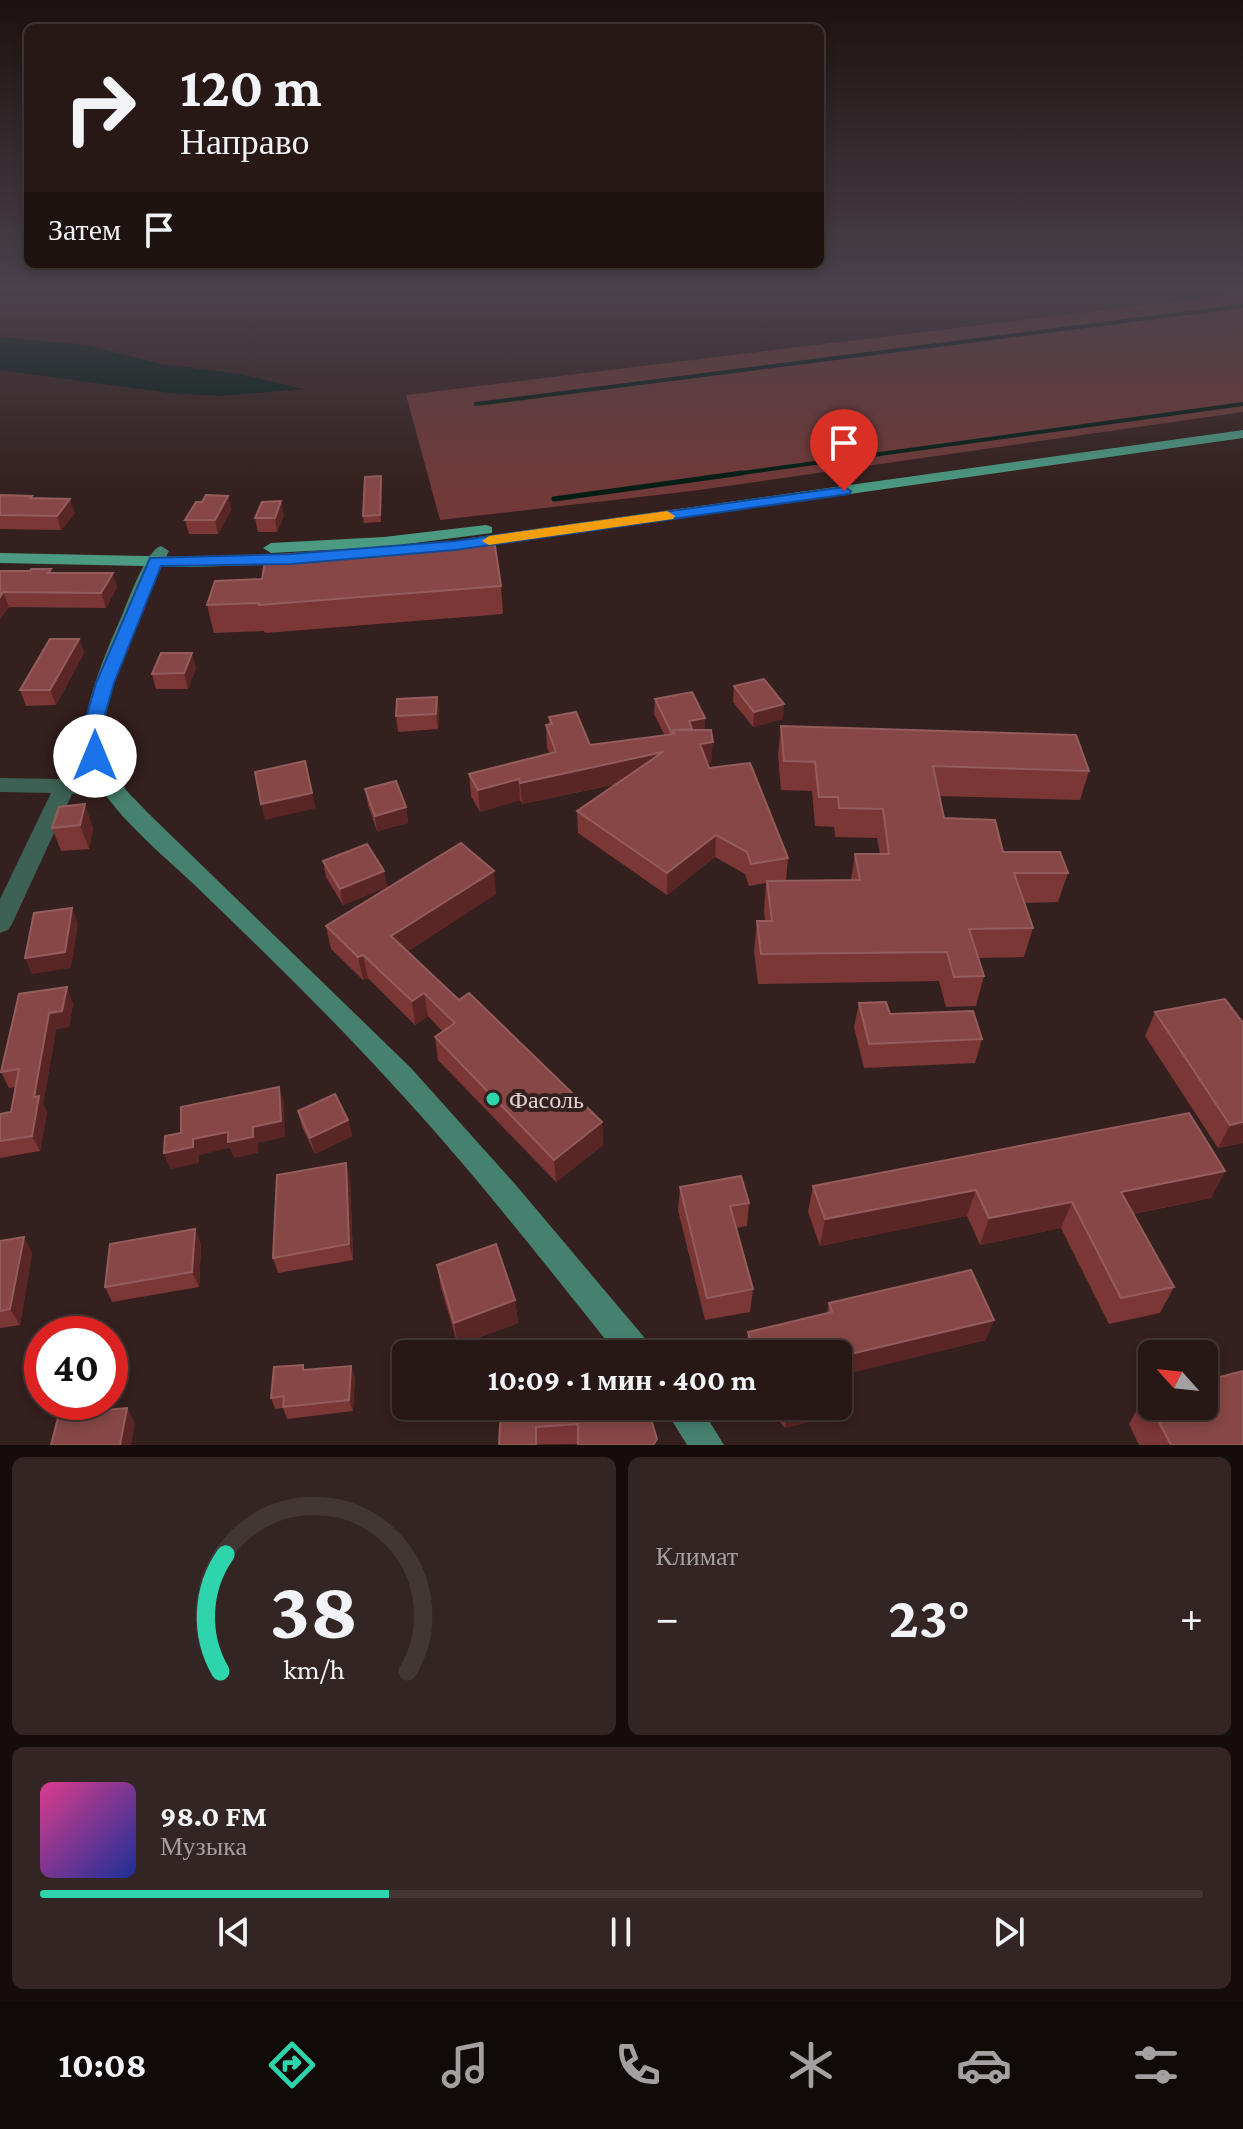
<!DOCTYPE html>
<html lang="ru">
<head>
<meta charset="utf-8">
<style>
	:root { --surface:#271816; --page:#332523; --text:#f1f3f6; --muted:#a4a0a1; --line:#433735; --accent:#2ed4ab }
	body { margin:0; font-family:"Crimson Pro",serif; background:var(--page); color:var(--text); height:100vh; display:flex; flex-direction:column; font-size:30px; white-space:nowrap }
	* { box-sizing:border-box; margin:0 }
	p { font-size:26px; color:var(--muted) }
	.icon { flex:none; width:44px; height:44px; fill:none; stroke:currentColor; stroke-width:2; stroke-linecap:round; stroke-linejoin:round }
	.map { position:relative; height:1445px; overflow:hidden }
	.panel { display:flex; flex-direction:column; gap:12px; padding:12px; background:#150d0c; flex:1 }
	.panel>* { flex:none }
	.hud { position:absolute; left:24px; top:24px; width:800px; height:244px; border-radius:12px; box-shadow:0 4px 12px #0003,0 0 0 2px var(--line); background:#271816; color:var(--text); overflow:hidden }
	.needle { width:52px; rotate:297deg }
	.buttons { position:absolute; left:1138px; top:1340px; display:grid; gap:16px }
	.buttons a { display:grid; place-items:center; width:80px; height:80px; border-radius:12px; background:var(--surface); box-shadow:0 4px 12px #0003,0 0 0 2px var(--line); font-size:40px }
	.speed { position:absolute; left:24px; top:1316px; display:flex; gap:16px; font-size:40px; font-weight:700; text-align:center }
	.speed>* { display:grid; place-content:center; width:104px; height:104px; border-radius:50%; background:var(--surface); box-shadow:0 4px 12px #0003,0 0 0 2px var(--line); line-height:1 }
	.speed .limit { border:12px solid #d22; background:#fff; color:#111 }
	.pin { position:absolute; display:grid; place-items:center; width:68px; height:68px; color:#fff; margin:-82px -34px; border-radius:50% 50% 50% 0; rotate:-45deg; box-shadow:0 0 8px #0007 }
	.pin .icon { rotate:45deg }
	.me { position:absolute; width:88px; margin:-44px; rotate:0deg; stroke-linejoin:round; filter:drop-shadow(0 0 6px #0008) }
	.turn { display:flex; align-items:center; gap:28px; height:168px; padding:0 24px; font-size:36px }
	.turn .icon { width:104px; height:104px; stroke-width:2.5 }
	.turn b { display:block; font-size:56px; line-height:68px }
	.then { display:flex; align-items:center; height:76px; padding:0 24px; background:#0003; gap:16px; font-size:30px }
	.big { font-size:60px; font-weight:700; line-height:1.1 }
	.panel .card { flex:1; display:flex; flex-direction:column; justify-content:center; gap:12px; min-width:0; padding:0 28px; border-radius:12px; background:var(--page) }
	.panel .dial { align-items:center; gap:0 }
	.dial svg { height:208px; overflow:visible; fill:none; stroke:var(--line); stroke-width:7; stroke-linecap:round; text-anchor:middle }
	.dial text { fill:var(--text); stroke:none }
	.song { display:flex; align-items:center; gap:24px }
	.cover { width:96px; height:96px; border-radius:12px; background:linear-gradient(135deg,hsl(330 70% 55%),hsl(230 70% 35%)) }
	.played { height:8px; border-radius:4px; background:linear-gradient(90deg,var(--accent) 30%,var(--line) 30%) }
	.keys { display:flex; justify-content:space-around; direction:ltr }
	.heat { display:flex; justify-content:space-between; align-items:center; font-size:44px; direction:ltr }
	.panel .tiles { flex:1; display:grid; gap:12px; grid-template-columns:1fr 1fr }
	.card:last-child { grid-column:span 2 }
	.trip { position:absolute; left:392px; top:1340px; width:460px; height:80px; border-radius:12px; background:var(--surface); box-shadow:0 4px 12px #0003,0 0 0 2px var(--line); font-weight:700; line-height:80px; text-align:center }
	.menu { display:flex; height:128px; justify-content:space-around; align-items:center; background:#100a09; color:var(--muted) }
	.menu .icon { width:56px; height:56px }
	.menu .current { color:var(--accent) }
	.menu b { font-size:36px; color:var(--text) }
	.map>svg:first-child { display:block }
	.green { fill:#713937 }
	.water { fill:#001d15 }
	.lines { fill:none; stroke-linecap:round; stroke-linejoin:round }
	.stream-far1 { stroke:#001d15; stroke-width:4 }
	.stream { stroke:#001d15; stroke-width:5 }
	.street { fill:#3d6154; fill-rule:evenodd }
	.secondary { fill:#45816e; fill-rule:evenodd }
	.primary { fill:#4b9a82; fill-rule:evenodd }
	.wall { fill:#7b3636 }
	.shaded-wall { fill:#5a2625 }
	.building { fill:#864746; stroke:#945c5c; stroke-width:2 }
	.route { fill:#1a73e8; stroke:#114b97; stroke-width:2 }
	.slow { fill:#f59e0b }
	.poi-dot { fill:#2ed4ab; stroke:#34201e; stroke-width:3 }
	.labels { text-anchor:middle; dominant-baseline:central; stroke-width:8; stroke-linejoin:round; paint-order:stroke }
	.near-poi-label { font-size:24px; fill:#e1d2d1; stroke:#34201e; text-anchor:start }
</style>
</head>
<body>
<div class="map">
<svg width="1243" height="1445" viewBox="0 0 1243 1445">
	<rect width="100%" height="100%" fill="#34201e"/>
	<path class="green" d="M 1243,293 L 1243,412 L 692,491 L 440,520 L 406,395 Z"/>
	<path class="water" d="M 0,337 L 87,345 L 161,364 L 240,374 L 303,389 L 221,396 L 170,393 L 0,370 Z"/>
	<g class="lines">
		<g class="stream-far1">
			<path d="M 476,404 L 1243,306"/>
			<path d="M 727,475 L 1243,404"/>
		</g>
		<path class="stream" d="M 554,499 L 742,473"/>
		<path class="street" d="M 93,733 L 103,739 L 80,780 L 122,783 L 125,788 L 122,793 L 72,794 L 12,924 L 8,930 L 0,933 L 0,899 L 51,793 L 0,792 L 0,778 L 59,779 L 86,734 Z"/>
		<g class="secondary">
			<path d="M 161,546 L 169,551 C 147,594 92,712 106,758 C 113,779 132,796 147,812 L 411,1068 L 515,1184 L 649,1343 L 654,1354 L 617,1354 C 544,1263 472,1170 392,1084 C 332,1018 268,956 204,894 C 168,858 101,808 86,758 C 75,720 108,648 123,613 C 129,598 147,549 161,546 Z"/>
			<path d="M 663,1406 L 700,1406 L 724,1445 L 687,1445 Z"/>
		</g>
		<g class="primary">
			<path d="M 1243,430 L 1243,438 L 471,548 L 463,543 L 471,538 Z"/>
			<path d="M 486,525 L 492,527 L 492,533 L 384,547 L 271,553 L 263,548 L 271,543 L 384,537 Z"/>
			<path d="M 0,553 L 192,557 L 291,554 L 299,559 L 291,564 L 192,567 L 0,563 Z"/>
		</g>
	</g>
	<g class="wall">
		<path d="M 381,476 L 381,522 L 364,523 L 363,516 Z"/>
		<path d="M 0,495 L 32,496 L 32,498 L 75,513 L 61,530 L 0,529 Z"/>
		<path d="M 228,496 L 231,510 L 218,534 L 189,534 L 185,520 L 202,502 Z"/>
		<path d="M 284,515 L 277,532 L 258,532 L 255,518 Z"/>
		<path d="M 51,569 L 52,573 L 117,587 L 106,608 L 9,607 L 0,619 L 0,571 L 30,571 Z"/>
		<path d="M 501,586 L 503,614 L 265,633 L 264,631 L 214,633 L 207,605 Z"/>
		<path d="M 79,639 L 84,653 L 56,705 L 26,706 L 20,690 Z"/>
		<path d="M 196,668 L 188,689 L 156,689 L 152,674 Z"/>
		<path d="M 734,686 L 783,719 L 753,727 L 733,702 Z"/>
		<path d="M 437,697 L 439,712 L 438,729 L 398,732 L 396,716 Z"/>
		<path d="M 655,699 L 705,718 L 705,730 L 711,763 L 707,764 L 709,768 L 788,858 L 786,881 L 851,880 L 855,854 L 880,854 L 877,838 L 835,837 L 834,827 L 815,826 L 812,791 L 781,790 L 778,755 L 781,726 L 1089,771 L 1080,800 L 939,796 L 944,818 L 1003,852 L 1068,873 L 1058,902 L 1024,903 L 1033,928 L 1024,957 L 978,958 L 984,976 L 976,1006 L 946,1007 L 939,981 L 758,984 L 754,951 L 757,921 L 765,921 L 764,911 L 766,883 L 749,886 L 745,874 L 715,857 L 667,895 L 578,833 L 577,811 L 617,784 L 522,804 L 520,800 L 480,812 L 471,796 L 469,774 L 550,754 L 547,747 L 546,725 L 549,725 L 549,717 L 590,745 L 665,736 L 654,714 Z"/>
		<path d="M 365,789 L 406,807 L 408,823 L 377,831 L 368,805 Z"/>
		<path d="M 59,807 L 93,828 L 89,849 L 61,851 L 52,828 Z"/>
		<path d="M 323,861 L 384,871 L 387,887 L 343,905 L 326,877 Z"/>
		<path d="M 496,894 L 408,951 L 459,1000 L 602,1122 L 603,1145 L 556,1182 L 438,1060 L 435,1037 L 443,1032 L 428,1016 L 415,1025 L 368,978 L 363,980 L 331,949 L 326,926 Z"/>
		<path d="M 73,1003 L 69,1027 L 56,1029 L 43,1104 L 47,1112 L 40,1151 L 0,1158 L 0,1114 L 11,1112 L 15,1087 L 9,1088 L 1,1072 Z"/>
		<path d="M 859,1003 L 890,1014 L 982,1039 L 975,1063 L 864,1068 L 854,1027 Z"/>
		<path d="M 1155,1012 L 1243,1143 L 1218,1148 L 1145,1036 Z"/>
		<path d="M 298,1111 L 348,1120 L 352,1136 L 315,1154 L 302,1127 Z"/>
		<path d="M 1225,1171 L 1211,1198 L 1133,1214 L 1174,1287 L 1160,1313 L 1109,1324 L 1061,1228 L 980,1245 L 967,1216 L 820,1246 L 808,1212 L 813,1186 Z"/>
		<path d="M 350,1179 L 353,1260 L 278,1273 L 273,1258 Z"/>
		<path d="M 680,1187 L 749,1203 L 747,1226 L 736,1228 L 753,1289 L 750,1312 L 705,1320 L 678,1210 Z"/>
		<path d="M 195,1229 L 201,1245 L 199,1287 L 112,1302 L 105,1287 Z"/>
		<path d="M 0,1241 L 32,1253 L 20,1325 L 0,1328 Z"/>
		<path d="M 437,1265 L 515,1300 L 518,1323 L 458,1345 L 441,1288 Z"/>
		<path d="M 829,1303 L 986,1340 L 840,1375 L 842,1413 L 785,1428 L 766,1406 L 838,1406 L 838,1354 L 746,1354 L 748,1332 L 827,1314 Z"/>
		<path d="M 305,1370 L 355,1377 L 353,1411 L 287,1419 L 283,1408 L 275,1409 L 271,1398 Z"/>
		<path d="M 1145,1395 L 1243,1445 L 1139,1445 L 1129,1424 Z"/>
		<path d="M 501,1406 L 647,1406 L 578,1444 L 499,1445 Z"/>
	</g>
	<g class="shaded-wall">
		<path d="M 381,476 L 382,483 L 381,522 L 380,515 Z"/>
		<path d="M 228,496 L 231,510 L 218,534 L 215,520 Z"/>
		<path d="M 70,499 L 75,513 L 61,530 L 57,516 Z"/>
		<path d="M 281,501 L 284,515 L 277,532 L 275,518 Z"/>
		<path d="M 113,573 L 117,587 L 106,608 L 101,593 Z"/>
		<path d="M 3,592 L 9,607 L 0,619 L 0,597 Z"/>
		<path d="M 79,639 L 84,653 L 56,705 L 50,690 Z"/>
		<path d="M 192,653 L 196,668 L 188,689 L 184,673 Z"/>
		<path d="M 437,697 L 439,712 L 438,729 L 436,714 Z"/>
		<path d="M 784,704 L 783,719 L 753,727 L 754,712 Z"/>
		<path d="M 705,718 L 705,733 L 691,744 L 689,721 Z"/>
		<path d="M 713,742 L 711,763 L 699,766 L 700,744 Z"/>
		<path d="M 663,752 L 663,774 L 522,804 L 520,783 Z"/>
		<path d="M 519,779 L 520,800 L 480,812 L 478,790 Z"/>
		<path d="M 312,793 L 316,808 L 265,820 L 261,804 Z"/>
		<path d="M 85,804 L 93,828 L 89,849 L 80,825 Z"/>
		<path d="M 406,807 L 408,823 L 377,831 L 375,816 Z"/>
		<path d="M 716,835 L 715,857 L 667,895 L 667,873 Z"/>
		<path d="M 384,871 L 387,887 L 343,905 L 340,889 Z"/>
		<path d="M 494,871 L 496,894 L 395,959 L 391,936 Z"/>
		<path d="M 72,908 L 78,924 L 71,968 L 32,974 L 25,958 Z"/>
		<path d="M 363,955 L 368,978 L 363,980 L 358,957 Z"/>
		<path d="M 67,987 L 73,1003 L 69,1027 L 56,1029 L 43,1104 L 47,1112 L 40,1151 L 32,1136 L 34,1097 L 49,1013 Z"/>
		<path d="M 424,993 L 428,1016 L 415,1025 L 412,1001 Z"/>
		<path d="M 279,1087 L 284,1103 L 285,1137 L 258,1143 L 258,1153 L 234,1158 L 230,1148 L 199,1155 L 199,1163 L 170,1169 L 164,1153 L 193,1139 L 253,1127 Z"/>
		<path d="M 348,1120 L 352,1136 L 315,1154 L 310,1138 Z"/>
		<path d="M 602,1122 L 603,1145 L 556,1182 L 554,1160 Z"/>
		<path d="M 1243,1122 L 1243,1143 L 1218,1148 L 1230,1125 Z"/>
		<path d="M 346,1163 L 350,1179 L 353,1260 L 349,1244 Z"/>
		<path d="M 1225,1171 L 1211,1198 L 1109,1218 L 1121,1192 Z"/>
		<path d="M 976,1190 L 967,1216 L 820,1246 L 825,1219 Z"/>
		<path d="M 1072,1202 L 1061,1228 L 980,1245 L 989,1218 Z"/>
		<path d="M 195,1229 L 201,1245 L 199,1287 L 192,1272 Z"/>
		<path d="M 24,1237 L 32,1253 L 20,1325 L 10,1309 Z"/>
		<path d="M 515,1300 L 518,1323 L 458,1345 L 454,1323 Z"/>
		<path d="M 994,1320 L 986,1340 L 838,1376 L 838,1357 Z"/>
		<path d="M 351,1366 L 355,1377 L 353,1411 L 349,1400 Z"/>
		<path d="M 846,1394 L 842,1413 L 785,1428 L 788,1408 L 798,1406 L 838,1406 L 838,1396 Z"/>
		<path d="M 127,1408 L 135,1423 L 131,1445 L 120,1445 Z"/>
	</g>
	<g class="building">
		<path d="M 381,476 L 380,515 L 363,516 L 365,477 Z"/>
		<path d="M 0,495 L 32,496 L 30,498 L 70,499 L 57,516 L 0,515 Z"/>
		<path d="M 206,495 L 228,496 L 215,520 L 185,520 L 196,502 L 202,502 Z"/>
		<path d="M 281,501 L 275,518 L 255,518 L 262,502 Z"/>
		<path d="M 494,539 L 501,586 L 259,605 L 259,603 L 207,605 L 215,581 L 262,579 L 266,556 Z"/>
		<path d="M 31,569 L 51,569 L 48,573 L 113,573 L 101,593 L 3,592 L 0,597 L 0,571 L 30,571 Z"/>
		<path d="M 50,639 L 79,639 L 50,690 L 20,690 Z"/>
		<path d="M 161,653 L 192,653 L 184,673 L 152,674 Z"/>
		<path d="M 764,679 L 784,704 L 754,712 L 734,686 Z"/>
		<path d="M 692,692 L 705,718 L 689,721 L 692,729 L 673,730 L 672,734 L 655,699 Z"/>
		<path d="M 437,697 L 436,714 L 396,716 L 397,699 Z"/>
		<path d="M 576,712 L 590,745 L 675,734 L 673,730 L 711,730 L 713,742 L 700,744 L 709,768 L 750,763 L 788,858 L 751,864 L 747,852 L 716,835 L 667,873 L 577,811 L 663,752 L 520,783 L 519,779 L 478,790 L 469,774 L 556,752 L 546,725 L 552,724 L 549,717 Z"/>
		<path d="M 781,726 L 1076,735 L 1089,771 L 933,766 L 944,818 L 995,820 L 1003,852 L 1060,852 L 1068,873 L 1014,873 L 1033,928 L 969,929 L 984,976 L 954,977 L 947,952 L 761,954 L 757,921 L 772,921 L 767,881 L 860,880 L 855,854 L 889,854 L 883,809 L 839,808 L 838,797 L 819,797 L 815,762 L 784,761 Z"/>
		<path d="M 305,761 L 312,793 L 261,804 L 255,772 Z"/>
		<path d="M 396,781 L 406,807 L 375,816 L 365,789 Z"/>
		<path d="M 85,804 L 80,825 L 52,828 L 59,807 Z"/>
		<path d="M 461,843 L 494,871 L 391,936 L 459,1000 L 469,993 L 602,1122 L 554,1160 L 435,1037 L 455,1023 L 424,993 L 412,1001 L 363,955 L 358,957 L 326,926 Z"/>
		<path d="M 367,844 L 384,871 L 340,889 L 323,861 Z"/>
		<path d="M 72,908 L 65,952 L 25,958 L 34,913 Z"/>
		<path d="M 67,987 L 62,1011 L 49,1013 L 34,1097 L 39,1096 L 32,1136 L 0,1141 L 0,1114 L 11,1112 L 19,1069 L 1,1072 L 19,994 Z"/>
		<path d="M 1225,999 L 1243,1023 L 1243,1122 L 1230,1125 L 1155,1012 Z"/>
		<path d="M 886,1002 L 890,1014 L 973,1011 L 982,1039 L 869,1044 L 859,1003 Z"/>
		<path d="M 279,1087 L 281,1121 L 253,1127 L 253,1137 L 228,1142 L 228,1132 L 193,1139 L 193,1147 L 164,1153 L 165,1136 L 181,1133 L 181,1107 Z"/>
		<path d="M 335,1094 L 348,1120 L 310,1138 L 298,1111 Z"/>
		<path d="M 1189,1113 L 1225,1171 L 1121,1192 L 1174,1287 L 1121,1298 L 1072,1202 L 989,1218 L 976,1190 L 825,1219 L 813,1186 Z"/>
		<path d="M 346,1163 L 349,1244 L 273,1258 L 277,1175 Z"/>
		<path d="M 741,1176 L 749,1203 L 730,1206 L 753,1289 L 707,1298 L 680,1187 Z"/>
		<path d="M 195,1229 L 192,1272 L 105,1287 L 110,1244 Z"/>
		<path d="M 24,1237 L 10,1309 L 0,1311 L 0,1241 Z"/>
		<path d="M 496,1244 L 515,1300 L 454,1323 L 437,1265 Z"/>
		<path d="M 971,1270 L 994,1320 L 838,1357 L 838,1354 L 754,1354 L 748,1332 L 832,1312 L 829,1303 Z"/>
		<path d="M 593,1345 L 598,1354 L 570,1354 Z"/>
		<path d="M 303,1365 L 303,1370 L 351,1366 L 349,1400 L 283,1407 L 284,1396 L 271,1398 L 274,1367 Z"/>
		<path d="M 838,1370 L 846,1394 L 838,1396 Z"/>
		<path d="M 1243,1371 L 1243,1445 L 1171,1445 L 1145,1395 L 1152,1393 L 1152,1406 L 1204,1406 L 1204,1381 Z"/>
		<path d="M 501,1406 L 647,1406 L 657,1439 L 653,1445 L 578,1445 L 578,1424 L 536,1427 L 536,1445 L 499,1445 Z"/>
		<path d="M 127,1408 L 120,1445 L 51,1445 L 59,1414 Z"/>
	</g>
	<linearGradient id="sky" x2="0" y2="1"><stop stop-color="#1d1210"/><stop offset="0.59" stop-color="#4a424c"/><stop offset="1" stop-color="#4a424c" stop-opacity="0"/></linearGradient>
	<rect width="1243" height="491" fill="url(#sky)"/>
	<path class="route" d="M 844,487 L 851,491 L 849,494 L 455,550 L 291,564 L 161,566 L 114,683 L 104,718 L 105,756 L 95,762 L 86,756 L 86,718 L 96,683 L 150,558 L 291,554 L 455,541 Z"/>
	<path class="slow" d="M 667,511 L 675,516 L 673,519 L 489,545 L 482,541 L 489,536 Z"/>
	<circle class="poi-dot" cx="493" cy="1099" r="8"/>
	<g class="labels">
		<g class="near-poi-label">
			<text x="509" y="1099">Фасоль</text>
		</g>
	</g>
</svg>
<div class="buttons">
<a><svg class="needle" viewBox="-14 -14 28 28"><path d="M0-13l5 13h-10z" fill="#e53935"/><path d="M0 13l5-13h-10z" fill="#a4a0a1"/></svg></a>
</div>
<div class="speed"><div class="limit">40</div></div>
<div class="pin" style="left:844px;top:491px;background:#d93025"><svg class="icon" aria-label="arrive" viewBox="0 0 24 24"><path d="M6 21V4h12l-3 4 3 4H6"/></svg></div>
<svg class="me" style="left:95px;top:756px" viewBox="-20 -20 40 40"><circle r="19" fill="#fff"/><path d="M0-13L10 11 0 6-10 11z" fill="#1a73e8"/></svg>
<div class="trip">10:09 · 1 мин · 400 m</div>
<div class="hud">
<div class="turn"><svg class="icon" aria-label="right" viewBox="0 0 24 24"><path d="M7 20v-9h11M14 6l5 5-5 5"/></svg><div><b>120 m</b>Направо</div></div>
<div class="then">Затем<svg class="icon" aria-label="arrive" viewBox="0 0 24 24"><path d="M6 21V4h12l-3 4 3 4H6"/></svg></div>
</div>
</div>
<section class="panel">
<div class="tiles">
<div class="card dial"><svg viewBox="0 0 100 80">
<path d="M14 69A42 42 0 1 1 86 69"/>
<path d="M14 69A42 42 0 0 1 16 24" stroke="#2ed4ab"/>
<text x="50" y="56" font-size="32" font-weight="700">38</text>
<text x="50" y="72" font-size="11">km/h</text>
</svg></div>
<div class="card"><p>Климат</p>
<div class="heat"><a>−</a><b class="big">23°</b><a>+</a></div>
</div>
<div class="card">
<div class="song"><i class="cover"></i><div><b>98.0 FM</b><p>Музыка</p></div></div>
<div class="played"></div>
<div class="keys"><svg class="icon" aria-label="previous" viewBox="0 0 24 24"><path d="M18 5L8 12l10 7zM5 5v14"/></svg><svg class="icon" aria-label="pause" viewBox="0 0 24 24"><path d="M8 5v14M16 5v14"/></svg><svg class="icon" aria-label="next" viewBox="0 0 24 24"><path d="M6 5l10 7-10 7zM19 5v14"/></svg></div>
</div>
</div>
</section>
<nav class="menu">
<b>10:08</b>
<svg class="icon current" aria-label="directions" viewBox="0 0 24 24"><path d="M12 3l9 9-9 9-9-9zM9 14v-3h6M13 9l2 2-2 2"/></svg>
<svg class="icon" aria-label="music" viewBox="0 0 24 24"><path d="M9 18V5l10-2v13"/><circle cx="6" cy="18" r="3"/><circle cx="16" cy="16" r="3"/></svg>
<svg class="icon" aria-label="phone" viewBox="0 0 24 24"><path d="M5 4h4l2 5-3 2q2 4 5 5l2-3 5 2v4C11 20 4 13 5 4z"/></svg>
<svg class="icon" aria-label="climate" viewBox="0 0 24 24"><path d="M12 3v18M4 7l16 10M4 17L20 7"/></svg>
<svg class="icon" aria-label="car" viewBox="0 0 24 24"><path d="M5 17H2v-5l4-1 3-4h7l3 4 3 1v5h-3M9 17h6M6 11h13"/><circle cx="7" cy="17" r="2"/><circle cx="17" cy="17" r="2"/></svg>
<svg class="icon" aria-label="filters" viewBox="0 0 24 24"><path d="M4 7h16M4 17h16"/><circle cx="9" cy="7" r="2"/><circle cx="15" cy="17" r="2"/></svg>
</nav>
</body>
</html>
